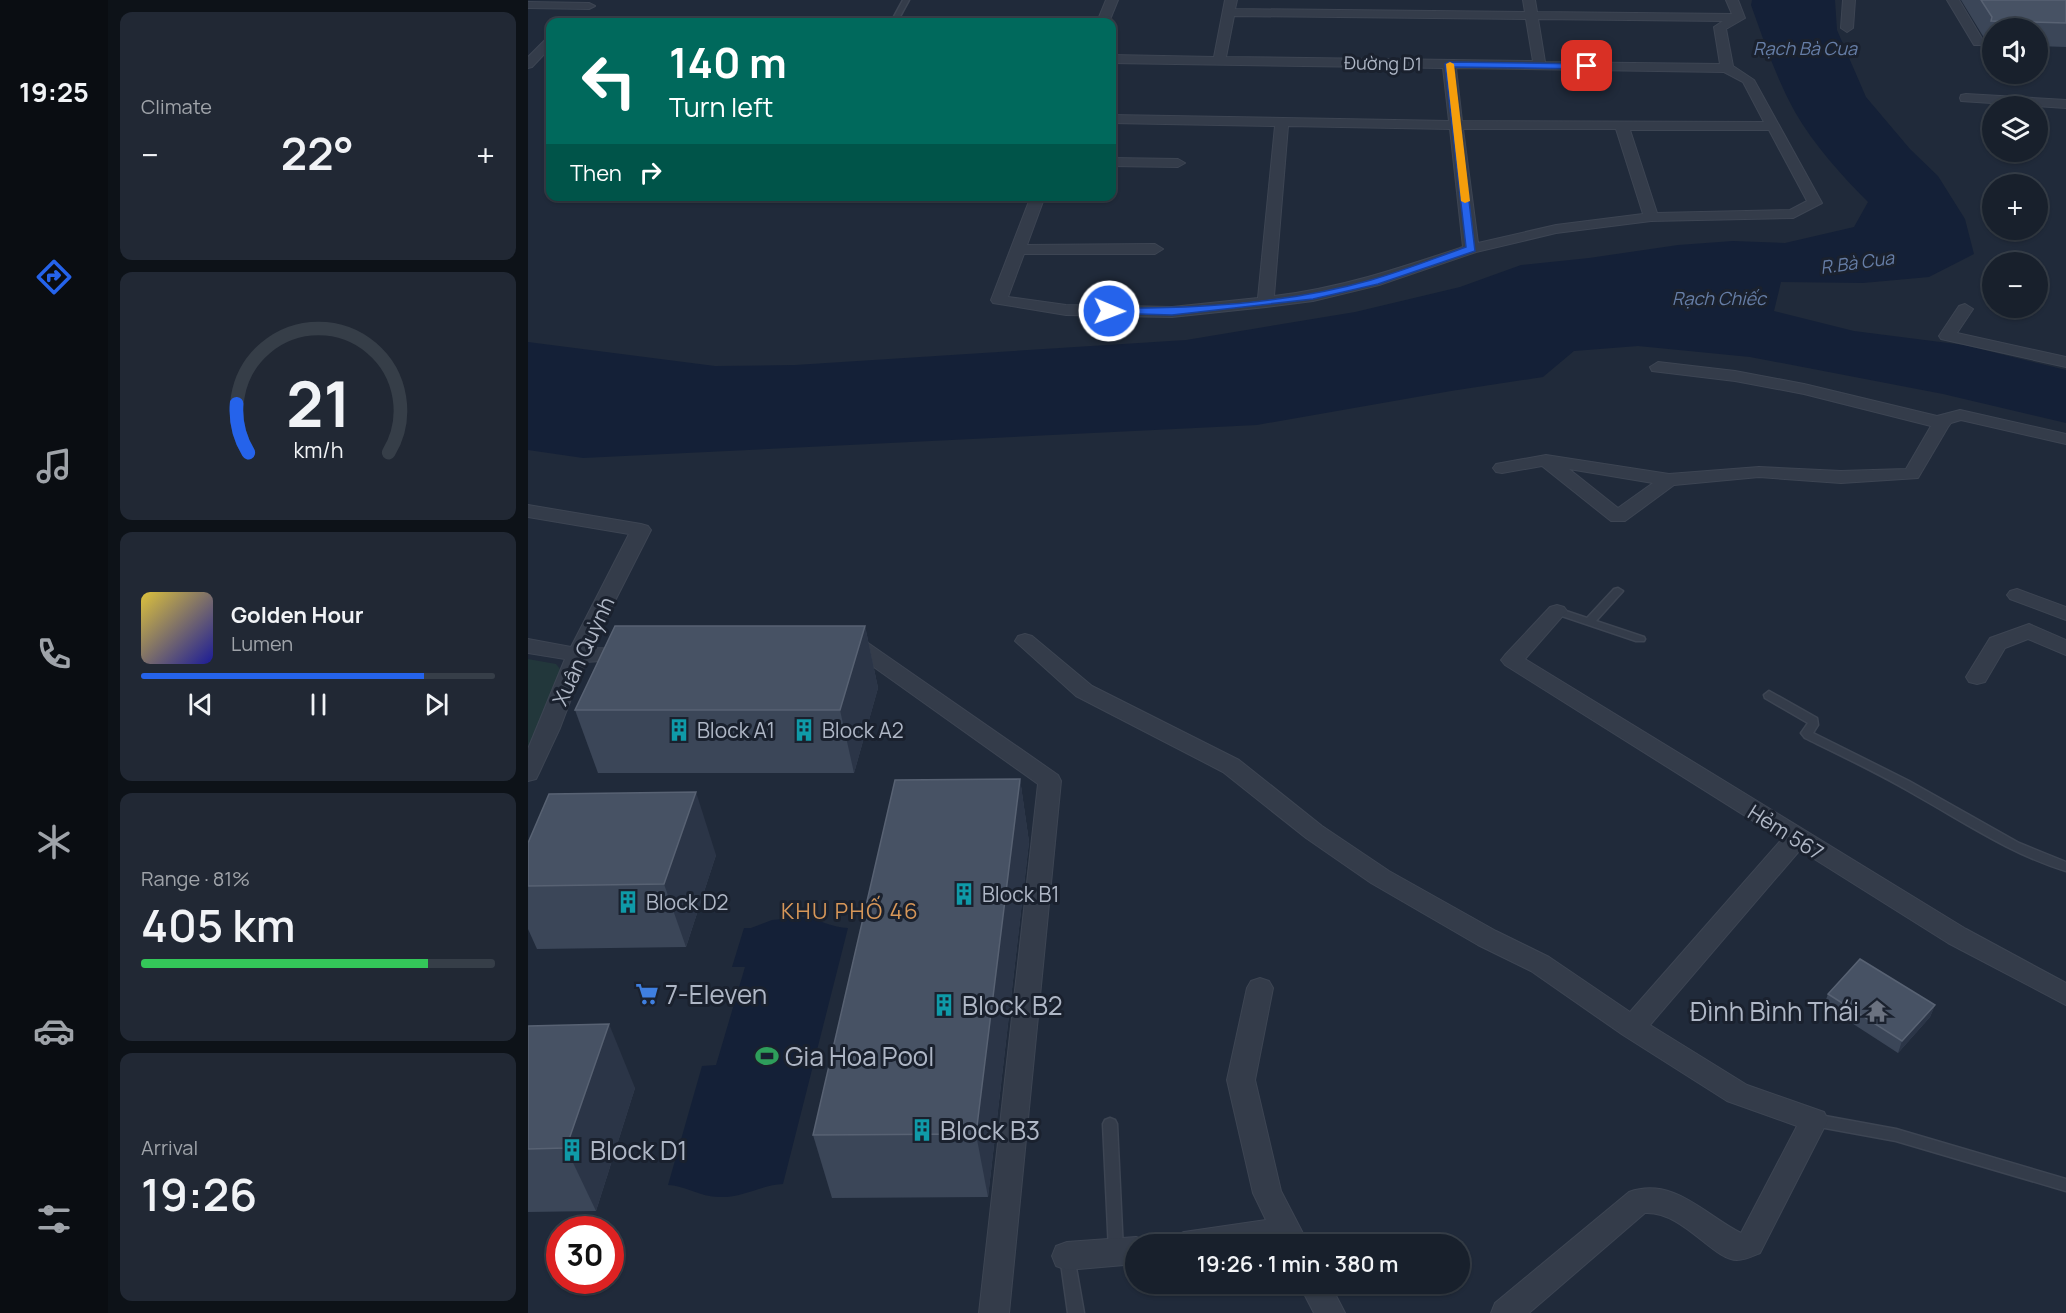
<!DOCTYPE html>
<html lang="en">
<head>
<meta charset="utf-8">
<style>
	:root { --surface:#18202c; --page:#212834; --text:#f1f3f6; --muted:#9fa3a9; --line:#363e48; --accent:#2563eb }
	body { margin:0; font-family:Manrope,sans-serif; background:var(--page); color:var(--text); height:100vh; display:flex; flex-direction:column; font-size:22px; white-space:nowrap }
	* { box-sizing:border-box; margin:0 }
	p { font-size:20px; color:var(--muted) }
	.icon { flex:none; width:33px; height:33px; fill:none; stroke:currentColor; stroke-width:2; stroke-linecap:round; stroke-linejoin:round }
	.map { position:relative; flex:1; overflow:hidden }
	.sheet { display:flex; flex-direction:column; gap:12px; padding:12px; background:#0d1218; width:420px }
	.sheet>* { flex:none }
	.hud { position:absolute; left:18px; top:18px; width:570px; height:183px; border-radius:12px; box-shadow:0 2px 4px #0004,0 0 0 2px var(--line); background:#00695c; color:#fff; overflow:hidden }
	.buttons { position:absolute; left:1454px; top:18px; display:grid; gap:12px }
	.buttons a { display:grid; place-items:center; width:66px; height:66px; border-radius:50%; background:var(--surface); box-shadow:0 2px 4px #0004,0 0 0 2px var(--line); font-size:30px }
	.speed { position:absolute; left:18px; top:1216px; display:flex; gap:12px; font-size:30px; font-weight:700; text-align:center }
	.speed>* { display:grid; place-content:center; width:78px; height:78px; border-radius:50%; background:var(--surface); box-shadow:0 2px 4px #0004,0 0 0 2px var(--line); line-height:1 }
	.speed .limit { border:9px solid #d22; background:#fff; color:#111 }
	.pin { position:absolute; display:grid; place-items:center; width:51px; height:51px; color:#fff; margin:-26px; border-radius:12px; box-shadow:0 3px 9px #0006 }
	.me { position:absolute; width:66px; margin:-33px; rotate:91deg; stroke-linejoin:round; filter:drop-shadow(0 0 4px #0008) }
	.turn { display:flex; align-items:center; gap:21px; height:126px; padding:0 24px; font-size:27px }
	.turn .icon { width:78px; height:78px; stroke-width:2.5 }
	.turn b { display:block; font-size:42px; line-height:51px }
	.then { display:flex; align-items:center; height:57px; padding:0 24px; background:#0003; gap:12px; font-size:22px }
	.big { font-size:45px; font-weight:600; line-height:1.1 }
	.sheet .widget { flex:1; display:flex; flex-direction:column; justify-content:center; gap:9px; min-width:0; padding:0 21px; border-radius:12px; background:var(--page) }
	.sheet .dial { align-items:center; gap:0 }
	.dial svg { height:156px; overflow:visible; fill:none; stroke:var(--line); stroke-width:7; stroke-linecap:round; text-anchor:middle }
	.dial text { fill:var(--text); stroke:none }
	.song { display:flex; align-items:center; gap:18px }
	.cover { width:72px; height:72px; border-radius:9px; background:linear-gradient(135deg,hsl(50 70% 55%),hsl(240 70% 35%)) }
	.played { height:6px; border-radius:3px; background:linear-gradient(90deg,var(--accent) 80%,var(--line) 80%) }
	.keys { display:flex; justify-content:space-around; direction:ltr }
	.heat { display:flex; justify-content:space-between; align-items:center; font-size:33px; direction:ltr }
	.charge { height:9px; border-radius:4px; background:linear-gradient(90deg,#34c759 81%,var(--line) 0) }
	.trip { position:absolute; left:597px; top:1234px; width:345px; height:60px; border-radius:30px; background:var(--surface); box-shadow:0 2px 4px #0004,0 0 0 2px var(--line); font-weight:600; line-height:60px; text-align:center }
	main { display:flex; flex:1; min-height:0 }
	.tabs { display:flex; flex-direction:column; width:108px; justify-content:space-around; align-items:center; background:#0a0d12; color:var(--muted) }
	.tabs .icon { width:42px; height:42px }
	.tabs .selected { color:var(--accent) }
	.tabs b { font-size:27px; color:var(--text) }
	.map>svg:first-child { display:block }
	.green { fill:#22373b }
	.water { fill:#142037 }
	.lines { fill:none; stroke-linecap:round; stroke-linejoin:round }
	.service-casing { stroke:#3d4553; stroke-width:3 }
	.minor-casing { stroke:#3d4553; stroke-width:2 }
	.service { fill:#343c4a; fill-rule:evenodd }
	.minor { fill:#343c4a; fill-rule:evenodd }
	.wall { fill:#3b4658 }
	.shaded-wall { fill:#2b3547 }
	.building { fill:#475264; stroke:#586273; stroke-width:1.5 }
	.route { fill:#2563eb; stroke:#184099; stroke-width:1.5 }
	.slow { fill:#f59e0b }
	.labels { text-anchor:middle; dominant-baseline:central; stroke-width:6; stroke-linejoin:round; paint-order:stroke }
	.far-water-label { font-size:18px; font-style:italic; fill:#667ea7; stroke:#1a212e }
	.far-street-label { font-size:18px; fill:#afb7c6; stroke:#1a212e }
	.street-label { font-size:21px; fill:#afb7c6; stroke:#1a212e }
	.poi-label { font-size:21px; fill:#afb7c6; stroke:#1a212e; text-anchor:start }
	.neighbourhood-label { font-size:22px; letter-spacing:1.5px; fill:#d79759; stroke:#1a212e }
	.near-poi-label { font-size:26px; fill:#afb7c6; stroke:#1a212e; text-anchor:start }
</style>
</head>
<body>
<main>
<nav class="tabs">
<b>19:25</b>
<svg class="icon selected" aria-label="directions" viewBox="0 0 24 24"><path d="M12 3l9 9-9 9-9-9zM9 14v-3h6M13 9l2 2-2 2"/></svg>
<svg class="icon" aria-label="music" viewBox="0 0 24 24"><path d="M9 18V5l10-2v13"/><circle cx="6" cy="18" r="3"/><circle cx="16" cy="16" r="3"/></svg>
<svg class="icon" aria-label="phone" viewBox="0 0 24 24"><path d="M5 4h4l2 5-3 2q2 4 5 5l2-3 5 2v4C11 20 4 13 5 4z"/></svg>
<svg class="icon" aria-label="climate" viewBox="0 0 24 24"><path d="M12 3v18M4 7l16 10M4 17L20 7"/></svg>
<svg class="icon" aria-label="car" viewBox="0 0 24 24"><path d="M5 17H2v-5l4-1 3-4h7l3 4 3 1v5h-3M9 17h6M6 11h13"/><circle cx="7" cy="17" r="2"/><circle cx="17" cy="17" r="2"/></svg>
<svg class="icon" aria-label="filters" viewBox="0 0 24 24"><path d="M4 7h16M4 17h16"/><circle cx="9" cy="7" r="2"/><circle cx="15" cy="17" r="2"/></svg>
</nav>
<section class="sheet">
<div class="widget"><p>Climate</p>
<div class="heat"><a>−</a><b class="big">22°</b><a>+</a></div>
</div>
<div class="widget dial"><svg viewBox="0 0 100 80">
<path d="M14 69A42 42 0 1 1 86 69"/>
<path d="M14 69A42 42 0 0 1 8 44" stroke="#2563eb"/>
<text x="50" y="56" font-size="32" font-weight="700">21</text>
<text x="50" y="72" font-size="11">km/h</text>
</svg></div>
<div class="widget">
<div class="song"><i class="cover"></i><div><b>Golden Hour</b><p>Lumen</p></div></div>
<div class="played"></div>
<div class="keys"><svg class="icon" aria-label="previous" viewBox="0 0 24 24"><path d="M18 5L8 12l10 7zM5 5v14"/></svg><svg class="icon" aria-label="pause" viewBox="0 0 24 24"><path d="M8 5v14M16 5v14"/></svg><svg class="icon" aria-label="next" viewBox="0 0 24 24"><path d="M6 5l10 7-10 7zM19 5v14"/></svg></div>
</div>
<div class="widget"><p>Range · 81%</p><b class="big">405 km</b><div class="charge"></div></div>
<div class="widget"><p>Arrival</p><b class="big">19:26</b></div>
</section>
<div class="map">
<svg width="1538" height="1313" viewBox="0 0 1538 1313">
	<rect width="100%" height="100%" fill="#202a3a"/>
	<path class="green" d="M 0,659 L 28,664 L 36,674 L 0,756 Z"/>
	<g class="water">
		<path d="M 1224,0 L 1307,0 L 1309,30 L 1338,97 L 1382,149 L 1410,176 L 1437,219 L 1446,254 L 1401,277 L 1335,283 L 1253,282 L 1246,311 L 1326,331 L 1436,345 L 1538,370 L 1538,423 L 1415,394 L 1222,357 L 1110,346 L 1046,351 L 1015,377 L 923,391 L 729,425 L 55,458 L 0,450 L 0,342 L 187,366 L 267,365 L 658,340 L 827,312 L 932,287 L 993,265 L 1061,258 L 1150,245 L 1205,241 L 1257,243 L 1326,227 L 1340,202 C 1313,175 1286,145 1267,112 C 1248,78 1236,41 1223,5 Z"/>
		<path d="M 275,917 C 290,919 305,928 320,928 L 255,1184 C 233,1185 214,1198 191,1197 C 173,1197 155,1185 140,1185 L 174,1066 L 188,1065 L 217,967 L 204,967 L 216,928 L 223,928 L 244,920 Z"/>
	</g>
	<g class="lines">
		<g class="service-casing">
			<g id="service">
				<path d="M 375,0 L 381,0 L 369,22 L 363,22 Z"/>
				<path d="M 1090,588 L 1095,591 L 1068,621 L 1116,637 L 1117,639 L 1116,641 L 1108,641 L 1025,613 L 1024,611 L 1029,608 L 1059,618 L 1086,589 Z"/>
				<path d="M 1241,691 L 1289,718 L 1290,725 L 1285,733 L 1381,781 L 1491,843 L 1538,862 L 1538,871 C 1485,855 1439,824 1391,797 C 1354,775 1316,757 1277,738 L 1273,733 L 1280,723 L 1237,698 L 1236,695 Z"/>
				<path d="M 1286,1114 L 1368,1129 L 1538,1179 L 1538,1191 L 1368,1141 L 1286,1126 L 1281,1124 L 1279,1120 L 1281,1116 Z"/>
				<path d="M 582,1118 L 587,1120 L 589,1124 L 595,1251 L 593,1256 L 588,1258 L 583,1256 L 581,1251 L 575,1124 L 577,1120 Z"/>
				<path d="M 539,1249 L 544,1251 L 546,1256 L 556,1313 L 540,1313 L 532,1256 L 534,1251 Z"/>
			</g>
		</g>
		<g class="minor-casing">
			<g id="minor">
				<path d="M 578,0 L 590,0 L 581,22 L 569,22 Z"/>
				<path d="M 697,0 L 709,0 L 707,9 L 997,12 L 995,0 L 1007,0 L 1009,12 L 1204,14 L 1198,0 L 1210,0 L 1217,18 L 1198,29 L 1205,66 L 1226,80 L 1294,203 L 1265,218 L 1123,221 L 1028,233 L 948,252 L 851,285 L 785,301 L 738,307 L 644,317 L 538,315 L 465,303 L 463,300 L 503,196 L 517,196 L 499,245 L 627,244 L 635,249 L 627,254 L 496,254 L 480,297 L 538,305 L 644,307 L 730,298 L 747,126 L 584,123 L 584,115 L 921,121 L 915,68 L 584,63 L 584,55 L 686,57 ZM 706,16 L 998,19 L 1005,61 L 698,57 ZM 1010,19 L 1195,21 L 1186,27 L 1192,64 L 1017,62 ZM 928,68 L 1196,72 L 1215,82 L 1236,122 L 934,121 ZM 760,126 L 922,129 L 935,247 C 872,268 813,288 746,296 ZM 935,129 L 1088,129 L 1115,214 L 1028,225 L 950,243 ZM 1102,130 L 1241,130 L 1279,201 L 1262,210 L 1129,213 Z"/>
				<path d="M 1315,0 L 1327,0 L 1325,28 L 1319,32 L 1313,28 Z"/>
				<path d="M 1419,0 L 1431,0 L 1456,42 L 1454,45 L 1446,45 Z"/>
				<path d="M 0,2 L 61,3 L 67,6 L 61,9 L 0,8 Z"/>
				<path d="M 18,39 L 22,39 L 22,48 L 4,67 L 0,68 L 0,57 Z"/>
				<path d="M 1438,94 L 1538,100 L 1538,108 L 1433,101 L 1432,98 L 1433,95 Z"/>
				<path d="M 584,158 L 650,159 L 657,163 L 650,167 L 584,166 Z"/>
				<path d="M 1437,304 L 1445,309 L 1429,333 L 1538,357 L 1538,367 L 1413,339 L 1411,336 L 1431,306 Z"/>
				<path d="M 1130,362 L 1207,371 L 1276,384 L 1409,416 L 1432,410 L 1538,434 L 1538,444 L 1433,420 L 1423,423 L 1420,427 L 1390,478 L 1313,483 L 1231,477 L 1146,485 L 1097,521 L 1083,521 L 1014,466 L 974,473 L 968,472 L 965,468 L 968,464 L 1018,455 L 1141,474 L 1231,467 L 1313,471 L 1378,469 L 1403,426 L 1276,394 L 1207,381 L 1124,371 L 1122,367 ZM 1041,469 L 1125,483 L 1090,508 Z"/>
				<path d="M 0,505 L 113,524 L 120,526 L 123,530 L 63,648 L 107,649 L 110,654 L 107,659 L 57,662 L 32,728 L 11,773 L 8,779 L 0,781 L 0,749 L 37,659 L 0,653 L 0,639 L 43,647 L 101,534 L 0,517 Z"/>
				<path d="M 1489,589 L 1538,607 L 1538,620 L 1482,599 L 1479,595 L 1482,591 Z"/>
				<path d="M 1029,605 L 1036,607 L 1039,611 L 997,659 L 1438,929 L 1538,983 L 1538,1005 L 1420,943 L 1272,850 L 1122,1025 L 1219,1085 L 1296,1112 L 1300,1120 L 1232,1253 C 1225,1256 1217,1260 1209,1260 C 1185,1260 1155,1211 1117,1213 L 1001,1313 L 963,1313 L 967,1303 L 1101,1192 C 1145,1176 1177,1215 1213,1233 L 1269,1126 L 1199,1101 L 1095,1035 L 1003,971 L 950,945 L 843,883 L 778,838 L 695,772 L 548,696 L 487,641 L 490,636 L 497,634 L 504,636 L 564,686 L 711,760 L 794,826 L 861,871 L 968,931 L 1021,957 L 1102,1012 L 1254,839 L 977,665 L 973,660 L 977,655 L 1022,607 Z"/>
				<path d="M 1501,624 L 1538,640 L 1538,655 L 1500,639 L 1477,648 L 1457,682 L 1449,684 L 1441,682 L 1438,677 L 1462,638 Z"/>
				<path d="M 333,641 L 340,643 L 530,775 L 533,781 L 481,1313 L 451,1313 L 510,784 L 329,655 L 311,654 L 308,649 L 311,644 Z"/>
				<path d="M 732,978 L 741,981 L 745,988 L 727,1080 L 753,1191 L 781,1245 L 641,1245 L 646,1236 L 656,1232 L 738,1220 L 725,1193 L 699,1080 L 719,988 L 723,981 Z"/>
				<path d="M 608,1237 L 618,1240 L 621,1245 L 608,1245 L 608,1264 L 539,1270 L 528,1266 L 524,1256 L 528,1246 L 539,1242 Z"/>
				<path d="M 771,1284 L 802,1284 L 817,1313 L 786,1313 Z"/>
			</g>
		</g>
		<use href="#service" class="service"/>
		<use href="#minor" class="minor"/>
	</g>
	<g class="wall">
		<path d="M 1433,0 L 1538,0 L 1538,47 L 1509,46 L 1509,28 L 1464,28 L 1464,45 L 1457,44 L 1458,41 Z"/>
		<path d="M 337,626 L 350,688 L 326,773 L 70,773 L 47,710 Z"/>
		<path d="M 492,779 L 501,842 L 460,1197 L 304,1198 L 285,1135 Z"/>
		<path d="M 0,843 L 188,855 L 158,947 L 9,949 L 0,929 Z"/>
		<path d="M 1300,994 L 1407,1005 L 1402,1017 L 1370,1053 L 1296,1005 Z"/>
		<path d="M 0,1026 L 107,1088 L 68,1211 L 0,1212 Z"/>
	</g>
	<g class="shaded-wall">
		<path d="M 337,626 L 350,688 L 326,773 L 312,710 Z"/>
		<path d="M 492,779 L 501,842 L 460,1197 L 448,1134 Z"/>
		<path d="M 168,792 L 188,855 L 158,947 L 136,884 Z"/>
		<path d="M 1407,1005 L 1402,1017 L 1370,1053 L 1374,1041 Z"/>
		<path d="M 81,1024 L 107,1088 L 68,1211 L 38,1148 Z"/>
	</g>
	<g class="building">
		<path d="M 1453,0 L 1538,0 L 1538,23 L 1463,21 L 1464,17 Z"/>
		<path d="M 87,626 L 337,626 L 312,710 L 47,710 Z"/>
		<path d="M 492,779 L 448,1134 L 285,1135 L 367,780 Z"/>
		<path d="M 168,792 L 136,884 L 0,886 L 0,843 L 21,794 Z"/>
		<path d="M 1332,959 L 1407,1005 L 1374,1041 L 1300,994 Z"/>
		<path d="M 81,1024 L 38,1148 L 0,1149 L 0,1026 Z"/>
	</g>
	<path class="route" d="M 921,62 L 1059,64 L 1063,66 L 1059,69 L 925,67 L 947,251 L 850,284 L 785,299 L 644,315 L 577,313 L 577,308 L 581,308 C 664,309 763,303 843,280 C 875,271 907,258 938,247 L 917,64 Z"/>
	<path class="slow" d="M 922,62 L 926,64 L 942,201 L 937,203 L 933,201 L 918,64 Z"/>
	<defs>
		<g id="building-bare" transform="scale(1.8)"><path d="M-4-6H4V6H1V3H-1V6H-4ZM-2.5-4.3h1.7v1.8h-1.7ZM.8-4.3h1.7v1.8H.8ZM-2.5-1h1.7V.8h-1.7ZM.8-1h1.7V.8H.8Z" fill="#0f9aa8" stroke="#1a212e" stroke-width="2.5" paint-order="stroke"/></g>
		<g id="supermarket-bare" transform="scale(1.8)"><path d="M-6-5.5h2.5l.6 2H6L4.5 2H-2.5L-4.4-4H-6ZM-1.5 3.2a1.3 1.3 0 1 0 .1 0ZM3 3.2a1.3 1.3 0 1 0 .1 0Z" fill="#3f7fe0" stroke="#1a212e" stroke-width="2.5" paint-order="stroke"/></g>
		<g id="temple-bare" transform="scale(1.8)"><path d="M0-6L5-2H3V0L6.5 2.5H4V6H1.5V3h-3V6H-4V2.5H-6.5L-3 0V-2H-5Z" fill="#6b7280" stroke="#1a212e" stroke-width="2.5" paint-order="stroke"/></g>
		<g id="stadium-bare" transform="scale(1.8)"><path d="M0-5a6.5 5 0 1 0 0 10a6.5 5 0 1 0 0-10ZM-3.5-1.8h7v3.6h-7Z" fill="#2e9e5b" stroke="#1a212e" stroke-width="2.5" paint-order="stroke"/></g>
	</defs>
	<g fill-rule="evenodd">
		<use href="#building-bare" x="151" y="730"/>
		<use href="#building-bare" x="276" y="730"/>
		<use href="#building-bare" x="436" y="894"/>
		<use href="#building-bare" x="100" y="902"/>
		<use href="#supermarket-bare" x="119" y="994"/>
		<use href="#building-bare" x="416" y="1005"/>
		<use href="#temple-bare" x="1349" y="1011"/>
		<use href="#stadium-bare" x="239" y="1056"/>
		<use href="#building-bare" x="394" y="1130"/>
		<use href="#building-bare" x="44" y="1150"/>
	</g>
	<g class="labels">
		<g class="far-water-label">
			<text x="1277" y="48">Rạch Bà Cua</text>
			<text transform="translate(1329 262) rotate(-8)">R.Bà Cua</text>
			<text x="1191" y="298">Rạch Chiếc</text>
		</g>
		<g class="far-street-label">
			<text transform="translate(855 63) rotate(1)">Đường D1</text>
		</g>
		<g class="street-label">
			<text transform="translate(55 651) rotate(-65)">Xuân Quỳnh</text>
			<text transform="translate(1258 832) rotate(32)">Hẻm 567</text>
		</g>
		<g class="poi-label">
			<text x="169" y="730">Block A1</text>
			<text x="294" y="730">Block A2</text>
			<text x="454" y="894">Block B1</text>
			<text x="118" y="902">Block D2</text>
		</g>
		<g class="neighbourhood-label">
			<text x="322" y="911">KHU PHỐ 46</text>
		</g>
		<g class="near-poi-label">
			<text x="137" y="994">7-Eleven</text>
			<text x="434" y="1005">Block B2</text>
			<text x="1331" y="1011" text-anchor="end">Đình Bình Thái</text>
			<text x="257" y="1056">Gia Hoa Pool</text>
			<text x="412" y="1130">Block B3</text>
			<text x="62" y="1150">Block D1</text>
		</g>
	</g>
</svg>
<div class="buttons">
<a><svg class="icon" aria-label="sound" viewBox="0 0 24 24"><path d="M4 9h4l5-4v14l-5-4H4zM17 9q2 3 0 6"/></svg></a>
<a><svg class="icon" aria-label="layers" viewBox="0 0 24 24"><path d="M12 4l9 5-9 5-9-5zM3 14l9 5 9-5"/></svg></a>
<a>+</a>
<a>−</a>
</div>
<div class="speed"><div class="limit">30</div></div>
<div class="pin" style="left:1059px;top:66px;background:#d93025"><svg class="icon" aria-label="arrive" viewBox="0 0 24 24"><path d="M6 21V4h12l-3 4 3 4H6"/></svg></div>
<svg class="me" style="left:581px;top:311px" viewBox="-20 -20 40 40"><circle r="17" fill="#2563eb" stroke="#fff" stroke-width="3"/><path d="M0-11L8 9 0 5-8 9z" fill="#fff"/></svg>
<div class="trip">19:26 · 1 min · 380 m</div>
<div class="hud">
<div class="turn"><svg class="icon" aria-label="left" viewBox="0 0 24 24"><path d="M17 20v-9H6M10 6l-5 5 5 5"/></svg><div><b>140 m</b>Turn left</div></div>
<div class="then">Then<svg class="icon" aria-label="right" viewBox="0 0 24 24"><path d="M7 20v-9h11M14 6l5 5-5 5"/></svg></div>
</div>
</div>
</main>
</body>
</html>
